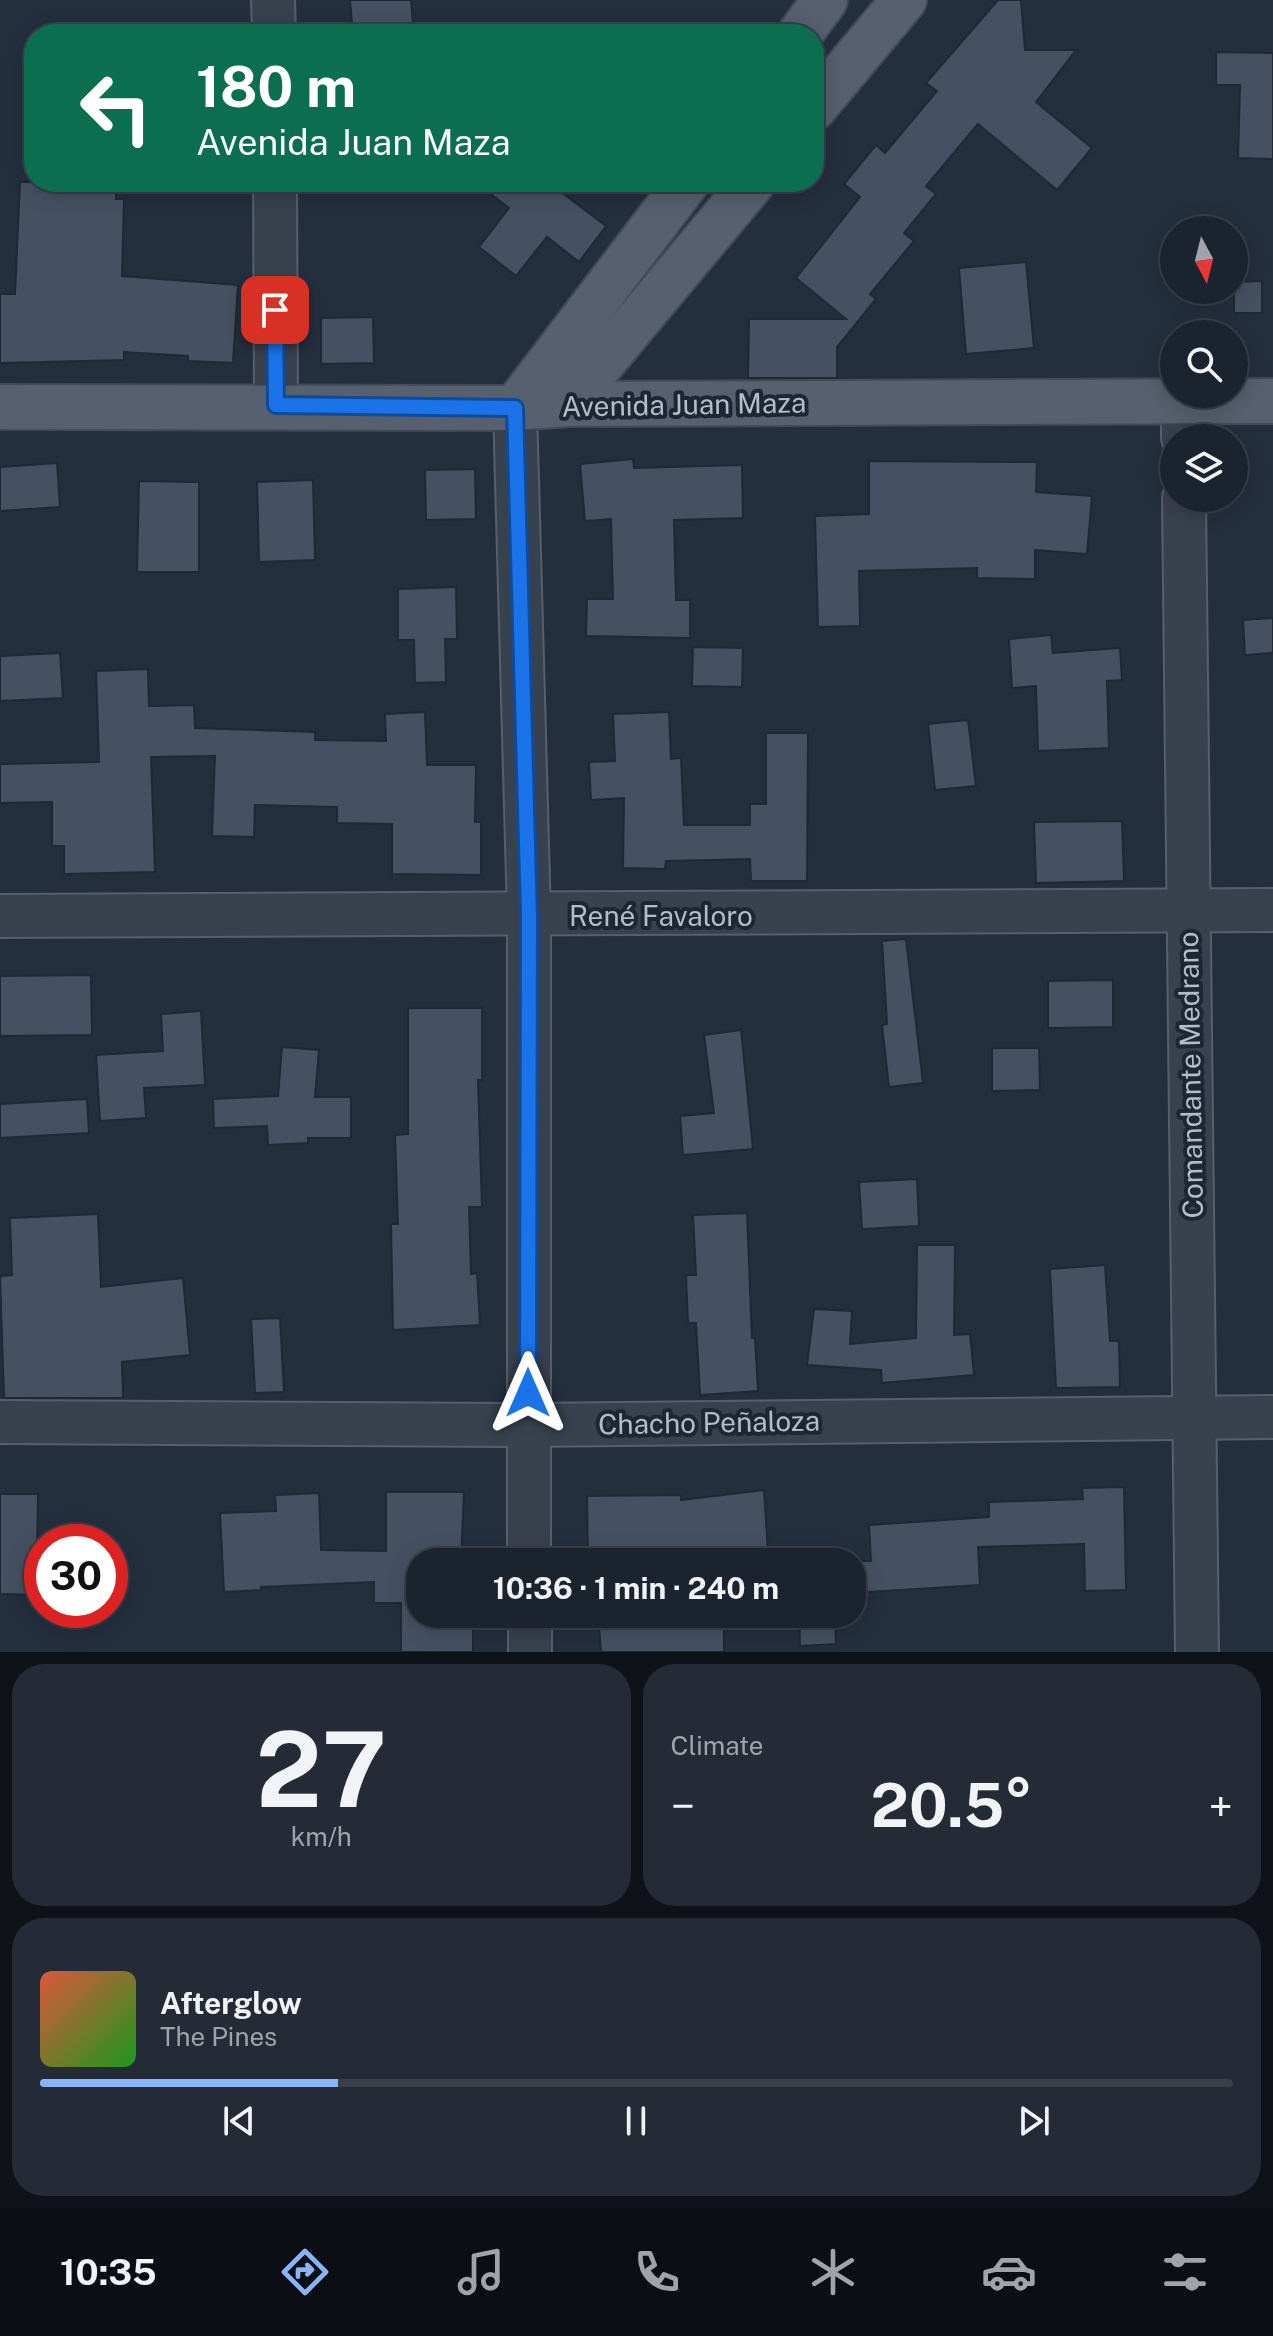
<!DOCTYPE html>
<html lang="en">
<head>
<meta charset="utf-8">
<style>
	:root { --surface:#1b232e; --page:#242b36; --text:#f1f3f6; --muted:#a0a4aa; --line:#39404a; --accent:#8ab4f8 }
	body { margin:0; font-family:"Public Sans",sans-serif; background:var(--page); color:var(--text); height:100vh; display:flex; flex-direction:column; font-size:30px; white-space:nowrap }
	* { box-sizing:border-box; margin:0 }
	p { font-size:26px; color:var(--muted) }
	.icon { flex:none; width:44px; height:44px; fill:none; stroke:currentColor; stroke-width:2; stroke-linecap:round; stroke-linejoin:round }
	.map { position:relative; height:1652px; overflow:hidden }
	.sheet { display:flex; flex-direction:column; gap:12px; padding:12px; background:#0f1319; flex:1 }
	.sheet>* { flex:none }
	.banner { position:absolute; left:24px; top:24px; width:800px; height:168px; border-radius:32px; box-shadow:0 4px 20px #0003,0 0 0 2px var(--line); background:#0b6e4f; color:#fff; overflow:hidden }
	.needle { width:52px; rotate:173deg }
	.fabs { position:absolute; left:1160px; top:216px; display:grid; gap:16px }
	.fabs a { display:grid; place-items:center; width:88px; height:88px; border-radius:50%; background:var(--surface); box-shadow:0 4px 20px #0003,0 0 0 2px var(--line); font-size:40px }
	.speed { position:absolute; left:24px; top:1524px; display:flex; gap:16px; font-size:40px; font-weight:700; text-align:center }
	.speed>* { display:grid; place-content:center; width:104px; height:104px; border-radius:50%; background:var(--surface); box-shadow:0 4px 20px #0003,0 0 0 2px var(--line); line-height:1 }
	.speed .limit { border:12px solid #d22; background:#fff; color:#111 }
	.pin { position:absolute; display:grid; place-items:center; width:68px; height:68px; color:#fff; margin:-34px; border-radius:16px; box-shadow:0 4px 12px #0006 }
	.me { position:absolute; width:88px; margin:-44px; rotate:0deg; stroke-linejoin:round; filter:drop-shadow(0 0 6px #0008) }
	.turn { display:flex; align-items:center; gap:28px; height:168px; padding:0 40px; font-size:36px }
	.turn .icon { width:104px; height:104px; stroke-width:2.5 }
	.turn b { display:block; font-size:56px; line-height:68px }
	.big { font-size:60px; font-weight:700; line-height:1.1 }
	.sheet .tile { flex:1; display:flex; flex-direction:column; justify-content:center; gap:12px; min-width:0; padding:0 28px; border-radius:32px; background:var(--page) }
	.sheet .dial { align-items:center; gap:0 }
	.dial b { font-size:104px; line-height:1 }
	.song { display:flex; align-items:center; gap:24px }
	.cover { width:96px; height:96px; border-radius:12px; background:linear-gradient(135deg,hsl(10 70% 55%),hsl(120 70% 35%)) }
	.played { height:8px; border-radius:4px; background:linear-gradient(90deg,var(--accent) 25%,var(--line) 25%) }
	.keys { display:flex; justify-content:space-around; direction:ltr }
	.heat { display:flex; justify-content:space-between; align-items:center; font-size:44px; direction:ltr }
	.sheet .tiles { flex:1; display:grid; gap:12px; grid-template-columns:1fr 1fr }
	.tile:last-child { grid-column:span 2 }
	.trip { position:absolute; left:406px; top:1548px; width:460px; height:80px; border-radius:32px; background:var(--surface); box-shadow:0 4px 20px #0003,0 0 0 2px var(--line); font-weight:700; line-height:80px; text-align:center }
	.menu { display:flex; height:128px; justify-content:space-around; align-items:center; background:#0b0e12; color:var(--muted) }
	.menu .icon { width:56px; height:56px }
	.menu .active { color:var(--accent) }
	.menu b { font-size:36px; color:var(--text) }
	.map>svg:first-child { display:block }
	.building { fill:#455162; stroke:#1f2835; stroke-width:2 }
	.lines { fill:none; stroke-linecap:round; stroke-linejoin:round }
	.minor-casing { stroke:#565f6c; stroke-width:46 }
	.major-casing { stroke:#414a57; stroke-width:48 }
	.minor { stroke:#38414e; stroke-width:42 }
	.major { stroke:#56606e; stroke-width:44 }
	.route-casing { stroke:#114b97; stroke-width:20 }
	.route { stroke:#1a73e8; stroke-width:14 }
	.labels { text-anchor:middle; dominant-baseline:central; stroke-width:8; stroke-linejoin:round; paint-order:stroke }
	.street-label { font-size:28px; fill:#b4bcc9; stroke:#1d2633 }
</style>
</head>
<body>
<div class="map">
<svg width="1273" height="1652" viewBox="0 0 1273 1652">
	<rect width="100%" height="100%" fill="#242f3e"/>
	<g class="building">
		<path d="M 350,0 L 411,0 L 414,34 L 353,34 Z"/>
		<path d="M 998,0 L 1021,0 L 1025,50 L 1076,50 L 1036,102 L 1092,148 L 1057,190 L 978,124 L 926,186 L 936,194 L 904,233 L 914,241 L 870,294 L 876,299 L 837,347 L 837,378 L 748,378 L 749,319 L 846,319 L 796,278 L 860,197 L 844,184 L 876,145 L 885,153 L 937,91 L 926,83 Z"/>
		<path d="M 1216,52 L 1273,53 L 1273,159 L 1238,158 L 1240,85 L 1216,85 Z"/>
		<path d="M 20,182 L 116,182 L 116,199 L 124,199 L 122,276 L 238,285 L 233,363 L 188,361 L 188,356 L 124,352 L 124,360 L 0,363 L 0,294 L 15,294 Z"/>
		<path d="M 475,182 L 548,182 L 606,226 L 579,262 L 547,237 L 516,276 L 479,247 L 509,208 Z"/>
		<path d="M 1026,262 L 1034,348 L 966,354 L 959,268 Z"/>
		<path d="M 1262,281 L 1262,313 L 1234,313 L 1234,282 Z"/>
		<path d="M 373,317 L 374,363 L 321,364 L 321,318 Z"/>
		<path d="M 633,459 L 634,468 L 742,465 L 743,518 L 674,520 L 676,600 L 690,600 L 690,638 L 586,636 L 587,599 L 613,599 L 611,519 L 585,521 L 580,464 Z"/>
		<path d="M 869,461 L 1037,462 L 1036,492 L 1092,496 L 1087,554 L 1035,550 L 1035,579 L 977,578 L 977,568 L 859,571 L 860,626 L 818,627 L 815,516 L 869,514 Z"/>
		<path d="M 57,463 L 60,507 L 0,511 L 0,467 Z"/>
		<path d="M 475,469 L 476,519 L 426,520 L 425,470 Z"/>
		<path d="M 313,480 L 315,560 L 259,562 L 257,482 Z"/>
		<path d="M 139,481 L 199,482 L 199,572 L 137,572 Z"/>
		<path d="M 456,587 L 457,639 L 445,639 L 446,682 L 415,683 L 414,640 L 398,640 L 398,589 Z"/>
		<path d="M 1273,618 L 1273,653 L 1245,655 L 1243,620 Z"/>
		<path d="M 1051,635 L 1053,653 L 1120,648 L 1122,680 L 1107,681 L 1109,748 L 1038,751 L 1036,686 L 1012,688 L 1009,639 Z"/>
		<path d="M 693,647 L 743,648 L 742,687 L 692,686 Z"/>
		<path d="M 60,653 L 63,698 L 0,701 L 0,656 Z"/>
		<path d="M 148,669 L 149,706 L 194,705 L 195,728 L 315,732 L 315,740 L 386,741 L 385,714 L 425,712 L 427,765 L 476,765 L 475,822 L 481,822 L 481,875 L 392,874 L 392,824 L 337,823 L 337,807 L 255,805 L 254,837 L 212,836 L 215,756 L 151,757 L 155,872 L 64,874 L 64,846 L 52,846 L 52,802 L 0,803 L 0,764 L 99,762 L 96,671 Z"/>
		<path d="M 669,712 L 671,759 L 681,758 L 684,825 L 750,825 L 750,804 L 766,804 L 766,733 L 808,733 L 807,881 L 751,881 L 750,859 L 666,861 L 665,869 L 623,868 L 624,798 L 591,800 L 589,762 L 615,761 L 613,714 Z"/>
		<path d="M 968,720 L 976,786 L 935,790 L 928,724 Z"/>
		<path d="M 1122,821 L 1124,881 L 1036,883 L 1034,822 Z"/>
		<path d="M 906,939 L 923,1083 L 889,1087 L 882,1025 L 887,1024 L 882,941 Z"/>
		<path d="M 91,975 L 92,1035 L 0,1036 L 0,976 Z"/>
		<path d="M 1113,980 L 1113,1027 L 1048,1028 L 1048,981 Z"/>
		<path d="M 408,1008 L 482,1008 L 482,1080 L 478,1080 L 482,1207 L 469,1207 L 471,1274 L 477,1273 L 480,1325 L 393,1330 L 391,1224 L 398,1224 L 395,1135 L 408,1134 Z"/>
		<path d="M 201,1011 L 205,1085 L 144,1088 L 146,1118 L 100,1121 L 96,1055 L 163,1051 L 161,1014 Z"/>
		<path d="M 741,1030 L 753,1149 L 683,1155 L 680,1116 L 714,1113 L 704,1035 Z"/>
		<path d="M 282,1047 L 319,1050 L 315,1097 L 351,1097 L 351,1138 L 308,1138 L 308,1143 L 268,1145 L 267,1126 L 214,1128 L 213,1099 L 278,1096 Z"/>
		<path d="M 992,1048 L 1039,1048 L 1040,1090 L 992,1091 Z"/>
		<path d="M 87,1099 L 89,1133 L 0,1138 L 0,1104 Z"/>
		<path d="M 917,1179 L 919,1226 L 862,1229 L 859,1182 Z"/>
		<path d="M 747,1213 L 752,1338 L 755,1338 L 758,1391 L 700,1395 L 696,1323 L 688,1323 L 686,1275 L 696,1275 L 693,1215 Z"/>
		<path d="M 98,1214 L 101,1287 L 183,1278 L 190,1355 L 122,1362 L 123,1398 L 4,1398 L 0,1276 L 12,1275 L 10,1218 Z"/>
		<path d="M 917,1245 L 955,1245 L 954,1335 L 970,1334 L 974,1375 L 882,1383 L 881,1370 L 807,1365 L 814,1309 L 852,1311 L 850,1344 L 916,1338 Z"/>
		<path d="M 1105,1265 L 1110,1341 L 1119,1341 L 1120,1387 L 1056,1388 L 1050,1269 Z"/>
		<path d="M 280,1318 L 284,1392 L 255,1393 L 251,1319 Z"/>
		<path d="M 1124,1487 L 1126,1590 L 1085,1591 L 1084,1544 L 978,1547 L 980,1585 L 852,1593 L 852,1562 L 797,1562 L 871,1561 L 869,1525 L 989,1517 L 989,1502 L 1083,1499 L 1082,1488 Z"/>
		<path d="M 764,1490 L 768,1552 L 686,1562 L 588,1562 L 587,1496 L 681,1495 L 681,1500 Z"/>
		<path d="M 386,1492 L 464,1492 L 461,1562 L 420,1562 L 420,1614 L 473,1614 L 473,1652 L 401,1652 L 401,1603 L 374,1603 L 374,1582 L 261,1587 L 261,1590 L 224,1592 L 220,1513 L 276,1511 L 275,1495 L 319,1493 L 321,1550 L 386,1551 Z"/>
		<path d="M 0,1494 L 38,1494 L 37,1553 L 42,1553 L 42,1595 L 0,1594 Z"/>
		<path d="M 598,1614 L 663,1614 L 664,1620 L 724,1619 L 724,1652 L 601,1652 Z"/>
		<path d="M 799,1614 L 835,1614 L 836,1644 L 800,1646 Z"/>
	</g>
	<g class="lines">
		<g class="minor-casing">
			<g id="minor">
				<path d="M 273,0 L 274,34"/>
				<path d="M 275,182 L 276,405"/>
				<path d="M 1183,401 L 1183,438"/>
				<path d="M 515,408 L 529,916 L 529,1562"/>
				<path d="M 1184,498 L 1197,1652"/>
				<path d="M 0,916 L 1273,910"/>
				<path d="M 0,1422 L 528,1425 L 1273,1417"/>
				<path d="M 530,1614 L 530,1652"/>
			</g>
		</g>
		<g class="major-casing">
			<g id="major">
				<path d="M 800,34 L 825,0"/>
				<path d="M 814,108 L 904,0"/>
				<path d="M 568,404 L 753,182"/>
				<path d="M 0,407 L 515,408 L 568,404 L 1273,401"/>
				<path d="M 515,408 L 687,182"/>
			</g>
		</g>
		<use href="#minor" class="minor"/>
		<use href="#major" class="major"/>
	</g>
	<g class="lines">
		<g class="route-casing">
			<path id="route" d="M 275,310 L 276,405 L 515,408 L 529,916 L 528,1393"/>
		</g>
		<use href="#route" class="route"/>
	</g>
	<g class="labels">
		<g class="street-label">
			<text transform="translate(684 404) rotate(-1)">Avenida Juan Maza</text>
			<text x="661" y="915">René Favaloro</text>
			<text transform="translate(1190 1075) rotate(-91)">Comandante Medrano</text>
			<text transform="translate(709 1422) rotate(-1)">Chacho Peñaloza</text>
		</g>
	</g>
</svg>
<div class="fabs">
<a><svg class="needle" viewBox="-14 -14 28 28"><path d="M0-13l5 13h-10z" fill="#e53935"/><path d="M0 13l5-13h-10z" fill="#a0a4aa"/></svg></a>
<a><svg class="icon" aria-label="search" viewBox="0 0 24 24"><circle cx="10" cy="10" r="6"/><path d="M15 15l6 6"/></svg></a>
<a><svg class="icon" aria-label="layers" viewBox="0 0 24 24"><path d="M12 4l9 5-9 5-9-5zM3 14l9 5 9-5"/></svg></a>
</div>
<div class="speed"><div class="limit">30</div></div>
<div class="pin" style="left:275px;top:310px;background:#d93025"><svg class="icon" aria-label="arrive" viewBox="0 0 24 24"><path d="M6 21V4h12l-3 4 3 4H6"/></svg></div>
<svg class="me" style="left:528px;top:1393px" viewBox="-20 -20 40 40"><path d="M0-17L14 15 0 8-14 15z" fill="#1a73e8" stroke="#fff" stroke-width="4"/></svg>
<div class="trip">10:36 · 1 min · 240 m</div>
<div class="banner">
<div class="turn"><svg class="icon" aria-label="left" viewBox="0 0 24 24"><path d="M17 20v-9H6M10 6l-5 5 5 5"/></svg><div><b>180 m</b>Avenida Juan Maza</div></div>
</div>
</div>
<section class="sheet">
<div class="tiles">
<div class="tile dial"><b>27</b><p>km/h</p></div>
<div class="tile"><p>Climate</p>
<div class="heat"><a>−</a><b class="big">20.5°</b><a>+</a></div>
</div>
<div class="tile">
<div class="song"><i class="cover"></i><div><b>Afterglow</b><p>The Pines</p></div></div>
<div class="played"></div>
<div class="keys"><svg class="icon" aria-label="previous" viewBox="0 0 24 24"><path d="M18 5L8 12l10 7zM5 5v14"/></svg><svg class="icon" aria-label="pause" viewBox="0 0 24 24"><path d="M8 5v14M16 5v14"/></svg><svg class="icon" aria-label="next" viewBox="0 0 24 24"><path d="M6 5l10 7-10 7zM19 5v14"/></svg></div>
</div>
</div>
</section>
<nav class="menu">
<b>10:35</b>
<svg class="icon active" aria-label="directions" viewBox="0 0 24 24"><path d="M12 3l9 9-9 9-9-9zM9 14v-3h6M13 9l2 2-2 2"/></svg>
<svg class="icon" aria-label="music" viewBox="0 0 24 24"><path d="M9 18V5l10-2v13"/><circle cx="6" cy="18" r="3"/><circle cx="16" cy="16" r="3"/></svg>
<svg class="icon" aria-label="phone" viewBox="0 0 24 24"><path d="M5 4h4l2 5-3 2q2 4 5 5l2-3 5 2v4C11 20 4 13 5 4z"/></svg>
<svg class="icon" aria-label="climate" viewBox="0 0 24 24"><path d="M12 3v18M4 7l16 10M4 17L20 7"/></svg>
<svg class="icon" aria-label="car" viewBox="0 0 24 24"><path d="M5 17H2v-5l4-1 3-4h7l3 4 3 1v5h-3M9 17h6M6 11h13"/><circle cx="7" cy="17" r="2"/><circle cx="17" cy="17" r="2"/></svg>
<svg class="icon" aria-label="filters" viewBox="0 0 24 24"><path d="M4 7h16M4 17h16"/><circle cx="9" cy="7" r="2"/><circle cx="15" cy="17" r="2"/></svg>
</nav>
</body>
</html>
